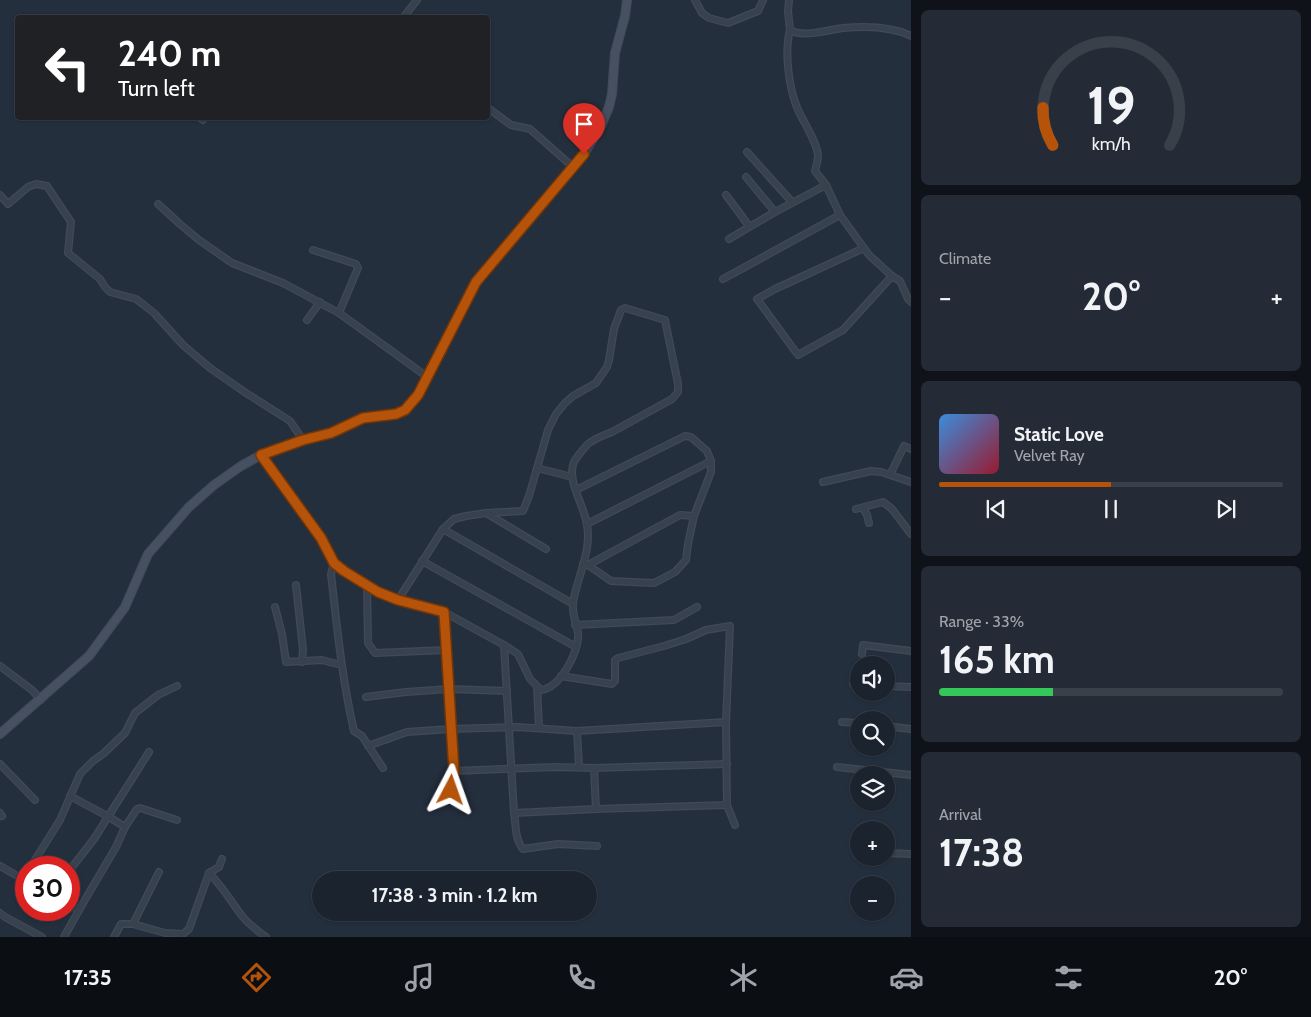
<!DOCTYPE html>
<html lang="en">
<head>
<meta charset="utf-8">
<style>
	:root { --surface:#1b232e; --page:#242b36; --text:#f1f3f6; --muted:#a0a4aa; --line:#39404a; --accent:#b45309 }
	body { margin:0; font-family:Cabin,sans-serif; background:var(--page); color:var(--text); height:100vh; display:flex; flex-direction:column; font-size:19px; white-space:nowrap }
	* { box-sizing:border-box; margin:0 }
	p { font-size:16px; color:var(--muted) }
	.icon { flex:none; width:28px; height:28px; fill:none; stroke:currentColor; stroke-width:2; stroke-linecap:round; stroke-linejoin:round }
	.map { position:relative; flex:1; overflow:hidden }
	.details { display:flex; flex-direction:column; gap:10px; padding:10px; background:#0f1319; width:400px }
	.details>* { flex:none }
	.banner { position:absolute; left:15px; top:15px; width:475px; height:105px; border-radius:5px; box-shadow:0 1px 4px #0004,0 0 0 1px var(--line); background:#202124; color:#fff; overflow:hidden }
	.fabs { position:absolute; left:850px; top:656px; display:grid; gap:10px }
	.fabs a { display:grid; place-items:center; width:45px; height:45px; border-radius:50%; background:var(--surface); box-shadow:0 1px 4px #0004,0 0 0 1px var(--line); font-size:25px }
	.speed { position:absolute; left:15px; top:856px; display:flex; gap:10px; font-size:25px; font-weight:700; text-align:center }
	.speed>* { display:grid; place-content:center; width:65px; height:65px; border-radius:50%; background:var(--surface); box-shadow:0 1px 4px #0004,0 0 0 1px var(--line); line-height:1 }
	.speed .limit { border:8px solid #d22; background:#fff; color:#111 }
	.pin { position:absolute; display:grid; place-items:center; width:42px; height:42px; color:#fff; margin:-51px -21px; border-radius:50% 50% 50% 0; rotate:-45deg; box-shadow:0 0 5px #0007 }
	.pin .icon { rotate:45deg }
	.me { position:absolute; width:55px; margin:-28px; rotate:4deg; stroke-linejoin:round; filter:drop-shadow(0 0 4px #0008) }
	.turn { display:flex; align-items:center; gap:18px; height:105px; padding:0 20px; font-size:22px }
	.turn .icon { width:65px; height:65px; stroke-width:2.5 }
	.turn b { display:block; font-size:35px; line-height:42px }
	.big { font-size:38px; font-weight:700; line-height:1.1 }
	.details .card { flex:1; display:flex; flex-direction:column; justify-content:center; gap:8px; min-width:0; padding:0 18px; border-radius:8px; background:var(--page) }
	.details .dial { align-items:center; gap:0 }
	.dial svg { height:130px; overflow:visible; fill:none; stroke:var(--line); stroke-width:7; stroke-linecap:round; text-anchor:middle }
	.dial text { fill:var(--text); stroke:none }
	.song { display:flex; align-items:center; gap:15px }
	.cover { width:60px; height:60px; border-radius:8px; background:linear-gradient(135deg,hsl(210 70% 55%),hsl(350 70% 35%)) }
	.played { height:5px; border-radius:2px; background:linear-gradient(90deg,var(--accent) 50%,var(--line) 50%) }
	.keys { display:flex; justify-content:space-around; direction:ltr }
	.heat { display:flex; justify-content:space-between; align-items:center; font-size:28px; direction:ltr }
	.charge { height:8px; border-radius:4px; background:linear-gradient(90deg,#34c759 33%,var(--line) 0) }
	.trip { position:absolute; left:312px; top:871px; width:285px; height:50px; border-radius:25px; background:var(--surface); box-shadow:0 1px 4px #0004,0 0 0 1px var(--line); font-weight:700; line-height:50px; text-align:center }
	.menu { display:flex; height:80px; justify-content:space-around; align-items:center; background:#0b0e12; color:var(--muted) }
	.menu .icon { width:35px; height:35px }
	.menu .on { color:var(--accent) }
	.menu b { font-size:22px; color:var(--text) }
	main { display:flex; flex:1; min-height:0 }
	.map>svg:first-child { display:block }
	.lines { fill:none; stroke-linecap:round; stroke-linejoin:round }
	.street-casing { stroke:#414a57; stroke-width:8 }
	.secondary-casing { stroke:#414a57; stroke-width:10 }
	.street { stroke:#38414e; stroke-width:5.5 }
	.secondary { stroke:#465061; stroke-width:8 }
	.route-casing { stroke:#753606; stroke-width:12 }
	.route { stroke:#b45309; stroke-width:9 }
</style>
</head>
<body>
<main>
<div class="map">
<svg width="911" height="937" viewBox="0 0 911 937">
	<rect width="100%" height="100%" fill="#242f3e"/>
	<g class="lines">
		<g class="street-casing">
			<g id="street">
				<path d="M 695,0 L 702,13 L 709,18 L 728,23 L 758,11 L 763,0"/>
				<path d="M 789,0 L 788,11 L 790,30 C 803,38 828,30 843,28 C 865,26 891,26 911,36"/>
				<path d="M 403,18 L 417,0"/>
				<path d="M 790,30 C 784,52 789,89 798,110 C 804,123 817,142 818,156 C 818,161 816,166 815,171 L 826,185 L 840,215 L 869,255 L 892,276 L 900,281 L 908,299 L 911,302"/>
				<path d="M 488,108 L 511,125 L 530,129 L 573,167"/>
				<path d="M 200,118 L 203,120"/>
				<path d="M 747,152 L 792,202"/>
				<path d="M 746,177 L 775,212"/>
				<path d="M 0,195 L 8,204 L 28,187 L 36,184 L 47,186 L 71,222 L 68,253 L 100,279 L 105,287 L 110,292 L 136,299 L 144,305 L 154,313 L 183,345 L 210,368 L 246,393 L 290,421 L 303,440"/>
				<path d="M 726,195 L 749,226"/>
				<path d="M 158,204 L 181,225 L 199,240 L 232,263 L 283,283 L 339,313 L 426,376"/>
				<path d="M 729,239 L 775,212 L 826,185"/>
				<path d="M 864,248 L 775,289 L 757,299 L 798,355 L 843,330 L 892,276"/>
				<path d="M 313,250 L 356,264 L 358,268 L 339,313"/>
				<path d="M 723,279 L 840,215"/>
				<path d="M 307,320 L 320,302"/>
				<path d="M 261,455 L 321,538 L 334,563 L 344,571 L 378,592 L 398,600 L 444,612 L 504,645 L 518,654 L 530,679 L 541,690 C 560,688 580,651 578,633 C 576,622 572,615 573,603 C 577,577 592,551 587,525 C 585,507 566,480 574,462 C 575,459 585,447 588,444 C 594,439 604,435 612,432 C 632,421 652,410 672,399 L 678,392 L 678,384 L 665,320 L 625,308 L 621,310 L 614,329 L 609,360 L 607,367 L 596,383 L 573,396 L 565,403 L 556,414 L 548,430 L 529,496 L 523,511 L 486,513 L 466,516 L 454,519 L 443,529 L 398,600"/>
				<path d="M 537,468 L 572,477"/>
				<path d="M 890,475 L 904,446 L 911,449"/>
				<path d="M 823,482 L 871,471 L 881,472 L 911,482"/>
				<path d="M 576,490 L 685,436 L 691,437 L 707,451 L 711,461 L 711,472 L 694,516 L 688,544 L 686,560 L 675,572 L 654,583 L 611,581 L 588,565 L 583,564"/>
				<path d="M 863,508 L 867,515 L 869,523"/>
				<path d="M 856,509 L 883,502 L 892,509 L 911,534"/>
				<path d="M 486,513 L 546,549"/>
				<path d="M 587,524 L 711,461"/>
				<path d="M 443,529 L 573,604"/>
				<path d="M 422,561 L 576,647"/>
				<path d="M 334,563 L 331,574 C 337,627 342,679 354,731 L 362,736 L 383,768"/>
				<path d="M 588,565 L 680,515 L 694,516"/>
				<path d="M 296,585 L 303,650 L 302,662"/>
				<path d="M 367,585 L 368,643 L 375,653 L 447,650"/>
				<path d="M 275,607 L 282,634 L 286,662 L 322,660 L 341,665"/>
				<path d="M 444,612 L 451,729 L 517,727 L 577,731 L 726,722"/>
				<path d="M 575,625 L 674,620 L 697,607"/>
				<path d="M 504,645 L 514,813 C 516,825 515,840 523,849 L 558,844 L 597,846"/>
				<path d="M 862,654 L 863,645 L 911,651"/>
				<path d="M 0,666 L 32,690 L 41,700"/>
				<path d="M 561,676 L 612,684 L 615,681 L 615,660 L 618,658 L 664,646 L 686,639 L 706,630 L 730,626 L 726,722 L 727,805 L 735,825"/>
				<path d="M 853,684 L 859,684"/>
				<path d="M 886,686 L 911,687"/>
				<path d="M 537,687 L 539,727"/>
				<path d="M 366,697 L 406,692 L 449,689 L 507,691"/>
				<path d="M 842,722 L 859,723"/>
				<path d="M 886,726 L 911,729"/>
				<path d="M 577,731 L 579,767"/>
				<path d="M 368,746 L 407,732 L 451,729 L 454,771 L 451,790"/>
				<path d="M 0,764 L 35,800"/>
				<path d="M 837,767 L 911,775"/>
				<path d="M 594,768 L 596,809"/>
				<path d="M 454,771 L 555,767 L 594,768 L 727,764"/>
				<path d="M 70,796 L 109,817 L 125,827"/>
				<path d="M 0,813 L 2,816"/>
				<path d="M 514,813 L 596,809 L 727,805"/>
				<path d="M 886,853 L 911,854"/>
				<path d="M 0,866 L 26,881"/>
				<path d="M 30,868 L 60,820 L 80,774 L 93,761 L 103,754 L 125,733 L 135,713 L 158,695 L 177,686"/>
				<path d="M 69,871 L 94,839 L 149,752"/>
				<path d="M 209,873 C 221,885 229,898 239,912 C 246,922 256,930 266,937"/>
				<path d="M 79,910 L 116,847 L 125,827 L 137,809 L 140,808 L 177,820"/>
				<path d="M 0,913 L 5,917 L 42,937"/>
				<path d="M 133,924 L 165,933 L 183,934 L 189,929 L 209,873 L 219,867 L 222,859"/>
				<path d="M 64,937 L 79,910 L 69,905"/>
				<path d="M 114,937 L 121,924 L 133,924 L 159,872"/>
			</g>
		</g>
		<g class="secondary-casing">
			<path id="secondary" d="M 0,734 L 89,656 L 125,607 L 148,554 L 189,507 L 214,485 L 241,466 L 261,455 L 303,440 L 331,433 L 363,418 L 396,414 L 405,410 L 418,395 L 476,282 L 584,154 L 600,128 L 609,107 L 612,94 L 615,53 L 625,16 L 627,0"/>
		</g>
		<use href="#street" class="street"/>
		<use href="#secondary" class="secondary"/>
	</g>
	<g class="lines">
		<g class="route-casing">
			<path id="route" d="M 451,790 L 454,771 L 444,612 L 398,600 L 378,592 L 344,571 L 334,563 L 321,538 L 261,455 L 303,440 L 331,433 L 363,418 L 396,414 L 405,410 L 418,395 L 476,282 L 584,154"/>
		</g>
		<use href="#route" class="route"/>
	</g>
</svg>
<div class="fabs">
<a><svg class="icon" aria-label="sound" viewBox="0 0 24 24"><path d="M4 9h4l5-4v14l-5-4H4zM17 9q2 3 0 6"/></svg></a>
<a><svg class="icon" aria-label="search" viewBox="0 0 24 24"><circle cx="10" cy="10" r="6"/><path d="M15 15l6 6"/></svg></a>
<a><svg class="icon" aria-label="layers" viewBox="0 0 24 24"><path d="M12 4l9 5-9 5-9-5zM3 14l9 5 9-5"/></svg></a>
<a>+</a>
<a>−</a>
</div>
<div class="speed"><div class="limit">30</div></div>
<div class="pin" style="left:584px;top:154px;background:#d93025"><svg class="icon" aria-label="arrive" viewBox="0 0 24 24"><path d="M6 21V4h12l-3 4 3 4H6"/></svg></div>
<svg class="me" style="left:451px;top:790px" viewBox="-20 -20 40 40"><path d="M0-17L14 15 0 8-14 15z" fill="#b45309" stroke="#fff" stroke-width="4"/></svg>
<div class="trip">17:38 · 3 min · 1.2 km</div>
<div class="banner">
<div class="turn"><svg class="icon" aria-label="left" viewBox="0 0 24 24"><path d="M17 20v-9H6M10 6l-5 5 5 5"/></svg><div><b>240 m</b>Turn left</div></div>
</div>
</div>
<section class="details">
<div class="card dial"><svg viewBox="0 0 100 80">
<path d="M14 69A42 42 0 1 1 86 69"/>
<path d="M14 69A42 42 0 0 1 8 46" stroke="#b45309"/>
<text x="50" y="56" font-size="32" font-weight="700">19</text>
<text x="50" y="72" font-size="11">km/h</text>
</svg></div>
<div class="card"><p>Climate</p>
<div class="heat"><a>−</a><b class="big">20°</b><a>+</a></div>
</div>
<div class="card">
<div class="song"><i class="cover"></i><div><b>Static Love</b><p>Velvet Ray</p></div></div>
<div class="played"></div>
<div class="keys"><svg class="icon" aria-label="previous" viewBox="0 0 24 24"><path d="M18 5L8 12l10 7zM5 5v14"/></svg><svg class="icon" aria-label="pause" viewBox="0 0 24 24"><path d="M8 5v14M16 5v14"/></svg><svg class="icon" aria-label="next" viewBox="0 0 24 24"><path d="M6 5l10 7-10 7zM19 5v14"/></svg></div>
</div>
<div class="card"><p>Range · 33%</p><b class="big">165 km</b><div class="charge"></div></div>
<div class="card"><p>Arrival</p><b class="big">17:38</b></div>
</section>
</main>
<nav class="menu">
<b>17:35</b>
<svg class="icon on" aria-label="directions" viewBox="0 0 24 24"><path d="M12 3l9 9-9 9-9-9zM9 14v-3h6M13 9l2 2-2 2"/></svg>
<svg class="icon" aria-label="music" viewBox="0 0 24 24"><path d="M9 18V5l10-2v13"/><circle cx="6" cy="18" r="3"/><circle cx="16" cy="16" r="3"/></svg>
<svg class="icon" aria-label="phone" viewBox="0 0 24 24"><path d="M5 4h4l2 5-3 2q2 4 5 5l2-3 5 2v4C11 20 4 13 5 4z"/></svg>
<svg class="icon" aria-label="climate" viewBox="0 0 24 24"><path d="M12 3v18M4 7l16 10M4 17L20 7"/></svg>
<svg class="icon" aria-label="car" viewBox="0 0 24 24"><path d="M5 17H2v-5l4-1 3-4h7l3 4 3 1v5h-3M9 17h6M6 11h13"/><circle cx="7" cy="17" r="2"/><circle cx="17" cy="17" r="2"/></svg>
<svg class="icon" aria-label="filters" viewBox="0 0 24 24"><path d="M4 7h16M4 17h16"/><circle cx="9" cy="7" r="2"/><circle cx="15" cy="17" r="2"/></svg>
<b>20°</b>
</nav>
</body>
</html>
